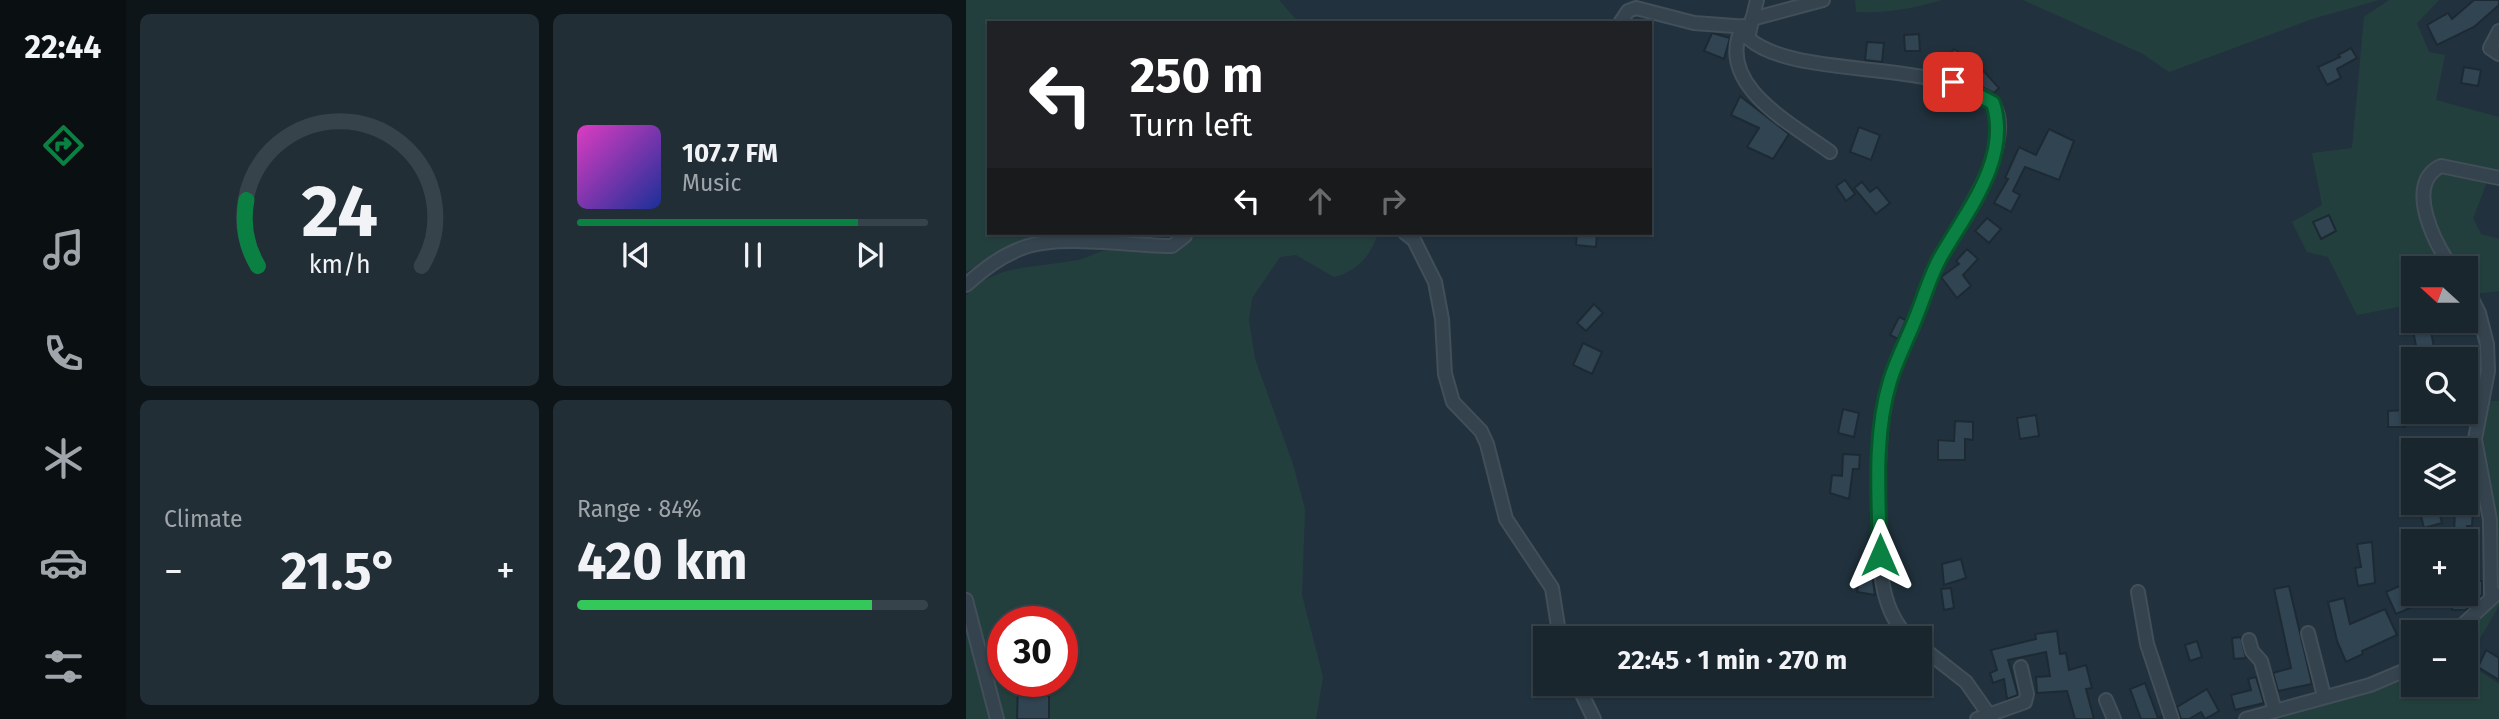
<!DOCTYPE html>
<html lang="en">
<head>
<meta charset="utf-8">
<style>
	:root { --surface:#19262e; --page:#222e36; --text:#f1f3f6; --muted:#9fa5aa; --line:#37434a; --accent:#0b8043 }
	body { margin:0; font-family:"Fira Sans",sans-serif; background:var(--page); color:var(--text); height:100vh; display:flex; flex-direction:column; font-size:26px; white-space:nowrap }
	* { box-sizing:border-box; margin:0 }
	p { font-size:23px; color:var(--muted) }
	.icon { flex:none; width:38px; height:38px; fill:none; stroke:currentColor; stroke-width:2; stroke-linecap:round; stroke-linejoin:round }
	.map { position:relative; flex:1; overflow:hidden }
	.side { display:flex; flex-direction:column; gap:14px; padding:14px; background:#0e1519; width:840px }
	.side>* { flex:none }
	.guide { position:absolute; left:21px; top:21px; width:665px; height:214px; border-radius:0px; box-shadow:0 2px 5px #0004,0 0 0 2px var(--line); background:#202124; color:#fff; overflow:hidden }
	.needle { width:46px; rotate:291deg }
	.fabs { position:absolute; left:1435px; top:256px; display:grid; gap:14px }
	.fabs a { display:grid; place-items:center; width:77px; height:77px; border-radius:0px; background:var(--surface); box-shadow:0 2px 5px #0004,0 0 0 2px var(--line); font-size:35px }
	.speed { position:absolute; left:21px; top:606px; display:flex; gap:14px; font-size:35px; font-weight:700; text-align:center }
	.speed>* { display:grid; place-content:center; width:91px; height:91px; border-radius:50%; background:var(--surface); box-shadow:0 2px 5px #0004,0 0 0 2px var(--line); line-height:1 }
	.speed .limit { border:10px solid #d22; background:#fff; color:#111 }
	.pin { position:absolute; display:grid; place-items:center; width:60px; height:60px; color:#fff; margin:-30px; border-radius:14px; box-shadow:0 4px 10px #0006 }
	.me { position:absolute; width:77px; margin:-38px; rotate:0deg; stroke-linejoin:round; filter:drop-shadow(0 0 5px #0008) }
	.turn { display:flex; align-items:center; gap:24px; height:147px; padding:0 28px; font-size:32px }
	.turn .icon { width:91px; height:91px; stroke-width:2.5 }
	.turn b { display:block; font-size:49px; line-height:60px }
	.lanes { display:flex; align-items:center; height:66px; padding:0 28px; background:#0003; justify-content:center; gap:35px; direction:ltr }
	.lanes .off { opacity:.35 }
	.big { font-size:52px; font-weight:700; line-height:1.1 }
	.side .widget { flex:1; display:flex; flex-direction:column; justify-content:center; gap:10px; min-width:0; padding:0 24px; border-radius:10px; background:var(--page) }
	.side .dial { align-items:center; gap:0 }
	.dial svg { height:182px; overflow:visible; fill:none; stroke:var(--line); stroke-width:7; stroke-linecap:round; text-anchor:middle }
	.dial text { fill:var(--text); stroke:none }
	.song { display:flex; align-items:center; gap:21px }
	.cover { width:84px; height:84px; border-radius:10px; background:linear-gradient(135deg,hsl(310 70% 55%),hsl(230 70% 35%)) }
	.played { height:7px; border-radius:4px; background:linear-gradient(90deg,var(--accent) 80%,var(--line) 80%) }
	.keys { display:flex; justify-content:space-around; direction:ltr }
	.heat { display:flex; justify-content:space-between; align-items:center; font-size:38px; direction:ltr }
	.charge { height:10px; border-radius:5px; background:linear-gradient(90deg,#34c759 84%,var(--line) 0) }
	.side .tiles { flex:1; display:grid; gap:14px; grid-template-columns:repeat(2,1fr) }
	.trip { position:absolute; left:567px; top:626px; width:399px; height:70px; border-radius:0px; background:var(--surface); box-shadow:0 2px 5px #0004,0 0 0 2px var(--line); font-weight:700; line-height:70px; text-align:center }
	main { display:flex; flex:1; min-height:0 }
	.dock { display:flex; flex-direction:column; width:126px; justify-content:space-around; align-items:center; background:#0a0f12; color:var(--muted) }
	.dock .icon { width:49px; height:49px }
	.dock .current { color:var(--accent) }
	.dock b { font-size:32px; color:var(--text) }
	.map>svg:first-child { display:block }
	.green { fill:#233f3d; fill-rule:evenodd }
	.building { fill:#304452; stroke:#1d2a34; stroke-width:2 }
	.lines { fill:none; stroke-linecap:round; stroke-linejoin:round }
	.minor-casing { stroke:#424f59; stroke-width:16 }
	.minor { stroke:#35434e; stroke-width:12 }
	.route-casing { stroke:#07532c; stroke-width:18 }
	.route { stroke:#0b8043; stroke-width:12 }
</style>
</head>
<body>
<main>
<nav class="dock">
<b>22:44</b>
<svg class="icon current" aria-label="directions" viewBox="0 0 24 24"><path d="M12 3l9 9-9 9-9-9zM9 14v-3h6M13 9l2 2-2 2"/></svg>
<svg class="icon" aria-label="music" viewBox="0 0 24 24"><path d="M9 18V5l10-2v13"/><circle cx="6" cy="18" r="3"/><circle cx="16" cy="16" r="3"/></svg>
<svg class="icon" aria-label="phone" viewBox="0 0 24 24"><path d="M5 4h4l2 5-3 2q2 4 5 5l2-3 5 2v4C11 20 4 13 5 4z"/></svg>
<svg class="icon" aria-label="climate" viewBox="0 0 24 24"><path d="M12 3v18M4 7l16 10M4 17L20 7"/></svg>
<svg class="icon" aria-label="car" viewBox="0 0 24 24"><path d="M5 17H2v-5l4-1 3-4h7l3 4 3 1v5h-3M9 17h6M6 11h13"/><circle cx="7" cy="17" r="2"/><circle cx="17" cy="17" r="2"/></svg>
<svg class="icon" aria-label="filters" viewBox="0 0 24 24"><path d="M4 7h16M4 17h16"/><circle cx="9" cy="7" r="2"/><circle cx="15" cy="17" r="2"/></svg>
</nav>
<section class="side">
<div class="tiles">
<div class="widget dial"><svg viewBox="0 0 100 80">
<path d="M14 69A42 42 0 1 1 86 69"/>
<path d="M14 69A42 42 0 0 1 9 40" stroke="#0b8043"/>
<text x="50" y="56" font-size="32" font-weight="700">24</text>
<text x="50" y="72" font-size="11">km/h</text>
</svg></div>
<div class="widget">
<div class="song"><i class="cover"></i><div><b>107.7 FM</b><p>Music</p></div></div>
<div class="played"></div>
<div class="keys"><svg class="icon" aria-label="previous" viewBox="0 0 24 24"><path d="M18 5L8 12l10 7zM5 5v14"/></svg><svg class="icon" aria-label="pause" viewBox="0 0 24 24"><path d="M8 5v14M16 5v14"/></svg><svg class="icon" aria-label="next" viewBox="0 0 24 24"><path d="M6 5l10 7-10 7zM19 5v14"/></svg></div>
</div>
<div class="widget"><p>Climate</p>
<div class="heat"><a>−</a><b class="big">21.5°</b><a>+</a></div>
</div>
<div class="widget"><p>Range · 84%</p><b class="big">420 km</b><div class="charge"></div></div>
</div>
</section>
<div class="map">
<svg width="1533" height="719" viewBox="0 0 1533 719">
	<rect width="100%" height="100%" fill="#21323e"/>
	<g class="green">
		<path d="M 0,0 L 313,0 L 333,23 L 23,23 L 23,233 L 81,233 L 48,243 L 0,272 Z"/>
		<path d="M 889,0 L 976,0 C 946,9 921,13 890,12 Z"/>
		<path d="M 1057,0 L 1413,0 L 1346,19 L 1203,72 L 1177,54 Z"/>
		<path d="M 1423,0 L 1473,0 L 1451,23 L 1463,52 L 1479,55 L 1470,100 L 1533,117 L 1533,175 L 1524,174 L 1507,218 L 1515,234 L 1533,239 L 1533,291 L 1500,295 L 1500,268 L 1447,268 L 1447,304 L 1391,315 L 1362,257 L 1341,252 L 1326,222 L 1356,205 L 1346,153 L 1386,148 L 1398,17 Z"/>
		<path d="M 227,233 L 412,233 C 405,256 390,272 368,277 L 330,255 L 314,257 L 286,298 L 283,320 L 289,359 L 327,464 L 339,509 L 336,595 L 357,677 L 350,719 L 0,719 L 0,296 C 28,263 73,268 111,260 C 121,259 131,251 142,250 C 179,246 194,266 227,233 ZM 37,621 L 96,621 L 96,681 L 37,681 Z"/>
		<path d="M 1524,401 L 1533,401 L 1533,583 L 1530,584 L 1530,511 L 1515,424 Z"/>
		<path d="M 1533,599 L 1533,606 L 1500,662 L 1533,684 L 1533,719 L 1316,719 C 1340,696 1413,696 1447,676 L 1447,684 L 1500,684 L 1499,632 Z"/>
	</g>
	<g class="building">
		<path d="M 1508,0 L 1533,0 L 1533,5 L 1508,27 L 1471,45 L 1461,25 L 1482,13 L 1486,19 Z"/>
		<path d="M 746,33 L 764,38 L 758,59 L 738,51 Z"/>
		<path d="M 953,34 L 954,51 L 939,51 L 938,35 Z"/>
		<path d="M 901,42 L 918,43 L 916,62 L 899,60 Z"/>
		<path d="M 1385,48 L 1391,58 L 1371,69 L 1375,78 L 1361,85 L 1352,67 L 1374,57 L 1372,55 Z"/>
		<path d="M 988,49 L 1013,66 L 1033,88 L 1028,93 L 999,79 L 978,63 Z"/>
		<path d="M 1498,67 L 1515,70 L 1512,86 L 1495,83 Z"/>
		<path d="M 774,96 L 823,134 L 807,159 L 781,147 L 793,128 L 765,115 Z"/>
		<path d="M 893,127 L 914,135 L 905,160 L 884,152 Z"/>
		<path d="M 1083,129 L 1108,141 L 1093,180 L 1059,167 L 1047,191 L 1054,195 L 1045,212 L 1028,203 L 1042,179 L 1039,178 L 1053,147 L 1070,155 Z"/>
		<path d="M 879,180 L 889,194 L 880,201 L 870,186 Z"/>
		<path d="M 896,182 L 904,192 L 911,187 L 924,203 L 910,214 L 888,188 Z"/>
		<path d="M 1363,215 L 1370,231 L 1355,239 L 1347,222 Z"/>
		<path d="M 1021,218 L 1035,229 L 1023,243 L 1009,231 Z"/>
		<path d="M 611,233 L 631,233 L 630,247 L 610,245 Z"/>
		<path d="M 1001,249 L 1012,259 L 997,275 L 1005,286 L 991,298 L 975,277 L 993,264 L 990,261 Z"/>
		<path d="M 628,304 L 637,313 L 620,331 L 611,323 Z"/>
		<path d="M 933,317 L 940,320 L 932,339 L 924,335 Z"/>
		<path d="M 1463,322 L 1468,347 L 1451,351 L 1446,326 Z"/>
		<path d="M 617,343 L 636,352 L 626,374 L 607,365 Z"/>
		<path d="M 877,409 L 893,413 L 888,437 L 872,433 Z"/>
		<path d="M 1439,410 L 1439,427 L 1422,427 L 1422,411 Z"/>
		<path d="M 1070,415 L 1073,436 L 1054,439 L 1051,418 Z"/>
		<path d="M 989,421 L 1007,422 L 1007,440 L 999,439 L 999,460 L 972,460 L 972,440 L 988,441 Z"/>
		<path d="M 877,454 L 894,455 L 893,469 L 887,469 L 883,499 L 864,493 L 866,475 L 876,476 Z"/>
		<path d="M 1471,504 L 1476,523 L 1458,528 L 1453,508 Z"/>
		<path d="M 1489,510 L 1507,511 L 1506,526 L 1501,526 L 1500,534 L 1488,533 Z"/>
		<path d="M 1406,542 L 1409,583 L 1392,586 L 1389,568 L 1395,567 L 1391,544 Z"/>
		<path d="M 995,559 L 1000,578 L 978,585 L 976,564 Z"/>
		<path d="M 895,571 L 906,573 L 909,595 L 891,592 Z"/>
		<path d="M 1447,580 L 1451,605 L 1430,614 L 1420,592 Z"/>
		<path d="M 1500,581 L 1516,581 L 1516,595 L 1500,610 L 1486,610 L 1486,593 L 1500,593 Z"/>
		<path d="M 1323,586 L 1346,684 L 1312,691 L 1307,673 L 1325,668 L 1308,589 Z"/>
		<path d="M 985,588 L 988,608 L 978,610 L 975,589 Z"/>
		<path d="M 1378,598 L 1384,624 L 1419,609 L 1431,635 L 1396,651 L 1397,654 L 1380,662 L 1371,641 L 1362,602 Z"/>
		<path d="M 1091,631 L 1094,654 L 1100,653 L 1103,670 L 1120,665 L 1126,688 L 1120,689 L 1128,719 L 1109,719 L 1101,691 L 1071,693 L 1070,677 L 1084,676 L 1080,652 L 1042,660 L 1052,695 L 1041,699 L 1038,679 L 1027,683 L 1024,673 L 1031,670 L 1025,650 L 1070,639 L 1069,634 Z"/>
		<path d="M 1275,637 L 1280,658 L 1268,659 L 1266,638 Z"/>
		<path d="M 1231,641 L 1236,657 L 1224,661 L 1219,645 Z"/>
		<path d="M 1520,650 L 1533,658 L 1533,680 L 1512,667 Z"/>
		<path d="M 1290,677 L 1298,703 L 1269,710 L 1265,695 L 1285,690 L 1282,679 Z"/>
		<path d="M 52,681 L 77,681 L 77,696 L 83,696 L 83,719 L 51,719 Z"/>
		<path d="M 1179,683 L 1192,718 L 1196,716 L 1197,719 L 1175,719 L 1164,689 Z"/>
		<path d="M 1241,689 L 1253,711 L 1239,719 L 1235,712 L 1223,719 L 1215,719 L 1211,707 Z"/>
	</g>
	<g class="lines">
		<g class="minor-casing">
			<g id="minor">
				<path d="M 791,0 L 782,38 C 824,76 944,62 1006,91 C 1012,94 1024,98 1028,105 C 1051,145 991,226 973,260 C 963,280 956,303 948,324 C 939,344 929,362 924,383 C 910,430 913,481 913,530 C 914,570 914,610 944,639"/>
				<path d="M 786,19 L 857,0"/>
				<path d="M 654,23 L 662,11 L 670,8 L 728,23 L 782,27"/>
				<path d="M 777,26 C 747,84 826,124 864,152"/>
				<path d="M 1533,31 L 1524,48 L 1533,54"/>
				<path d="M 439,233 L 448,240 L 469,282 L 476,319 L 479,374 L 487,402 L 515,431 L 521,444 L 540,519 L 586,588 L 594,639"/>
				<path d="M 1486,268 C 1470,245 1437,184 1475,166 L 1533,178"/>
				<path d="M 0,285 C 18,269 36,255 59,247 C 96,234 166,246 206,246 L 219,236"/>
				<path d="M 1500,287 L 1513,313 L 1521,344 L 1522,371 L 1509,439 L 1524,520 L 1525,597"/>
				<path d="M 1172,592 L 1181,644 L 1206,719"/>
				<path d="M 0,600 L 31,719"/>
				<path d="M 1489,632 L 1530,594"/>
				<path d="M 1342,633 L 1358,696"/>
				<path d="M 1283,640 L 1286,651 L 1295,661 L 1309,711"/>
				<path d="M 954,646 L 1000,682 L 1026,719"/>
				<path d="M 611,684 L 628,719"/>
				<path d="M 1140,700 L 1148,719"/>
				<path d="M 1011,719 L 1059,702 L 1061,694 L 1055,667"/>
				<path d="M 1280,719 L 1404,685 L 1447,667"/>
			</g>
		</g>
		<use href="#minor" class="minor"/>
	</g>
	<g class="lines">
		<g class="route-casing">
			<path id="route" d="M 914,555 C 913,498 907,437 924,381 C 930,361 940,342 948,322 C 957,301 963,278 974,258 C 1000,212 1045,159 1027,103 L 987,82"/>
		</g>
		<use href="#route" class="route"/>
	</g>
</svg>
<div class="fabs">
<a><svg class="needle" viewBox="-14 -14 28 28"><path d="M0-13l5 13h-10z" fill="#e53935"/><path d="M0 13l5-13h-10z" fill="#9fa5aa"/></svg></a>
<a><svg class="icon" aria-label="search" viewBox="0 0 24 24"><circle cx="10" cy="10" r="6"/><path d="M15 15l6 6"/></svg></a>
<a><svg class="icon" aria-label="layers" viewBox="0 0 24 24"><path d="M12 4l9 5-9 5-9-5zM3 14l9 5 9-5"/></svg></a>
<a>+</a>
<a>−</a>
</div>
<div class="speed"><div class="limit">30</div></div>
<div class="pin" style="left:987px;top:82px;background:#d93025"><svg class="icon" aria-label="arrive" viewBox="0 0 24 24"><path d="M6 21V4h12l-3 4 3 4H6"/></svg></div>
<svg class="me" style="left:914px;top:555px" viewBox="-20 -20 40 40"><path d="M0-17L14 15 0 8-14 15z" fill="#0b8043" stroke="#fff" stroke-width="4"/></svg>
<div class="trip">22:45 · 1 min · 270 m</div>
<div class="guide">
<div class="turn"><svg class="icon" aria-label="left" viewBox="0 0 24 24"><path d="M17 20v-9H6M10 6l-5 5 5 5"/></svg><div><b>250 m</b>Turn left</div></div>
<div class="lanes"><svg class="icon" aria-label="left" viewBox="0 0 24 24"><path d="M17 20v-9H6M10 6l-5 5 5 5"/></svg><svg class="icon off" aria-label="ahead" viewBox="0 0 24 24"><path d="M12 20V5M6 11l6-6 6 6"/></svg><svg class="icon off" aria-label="right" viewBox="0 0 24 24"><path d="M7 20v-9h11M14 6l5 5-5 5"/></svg></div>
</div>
</div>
</main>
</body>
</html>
